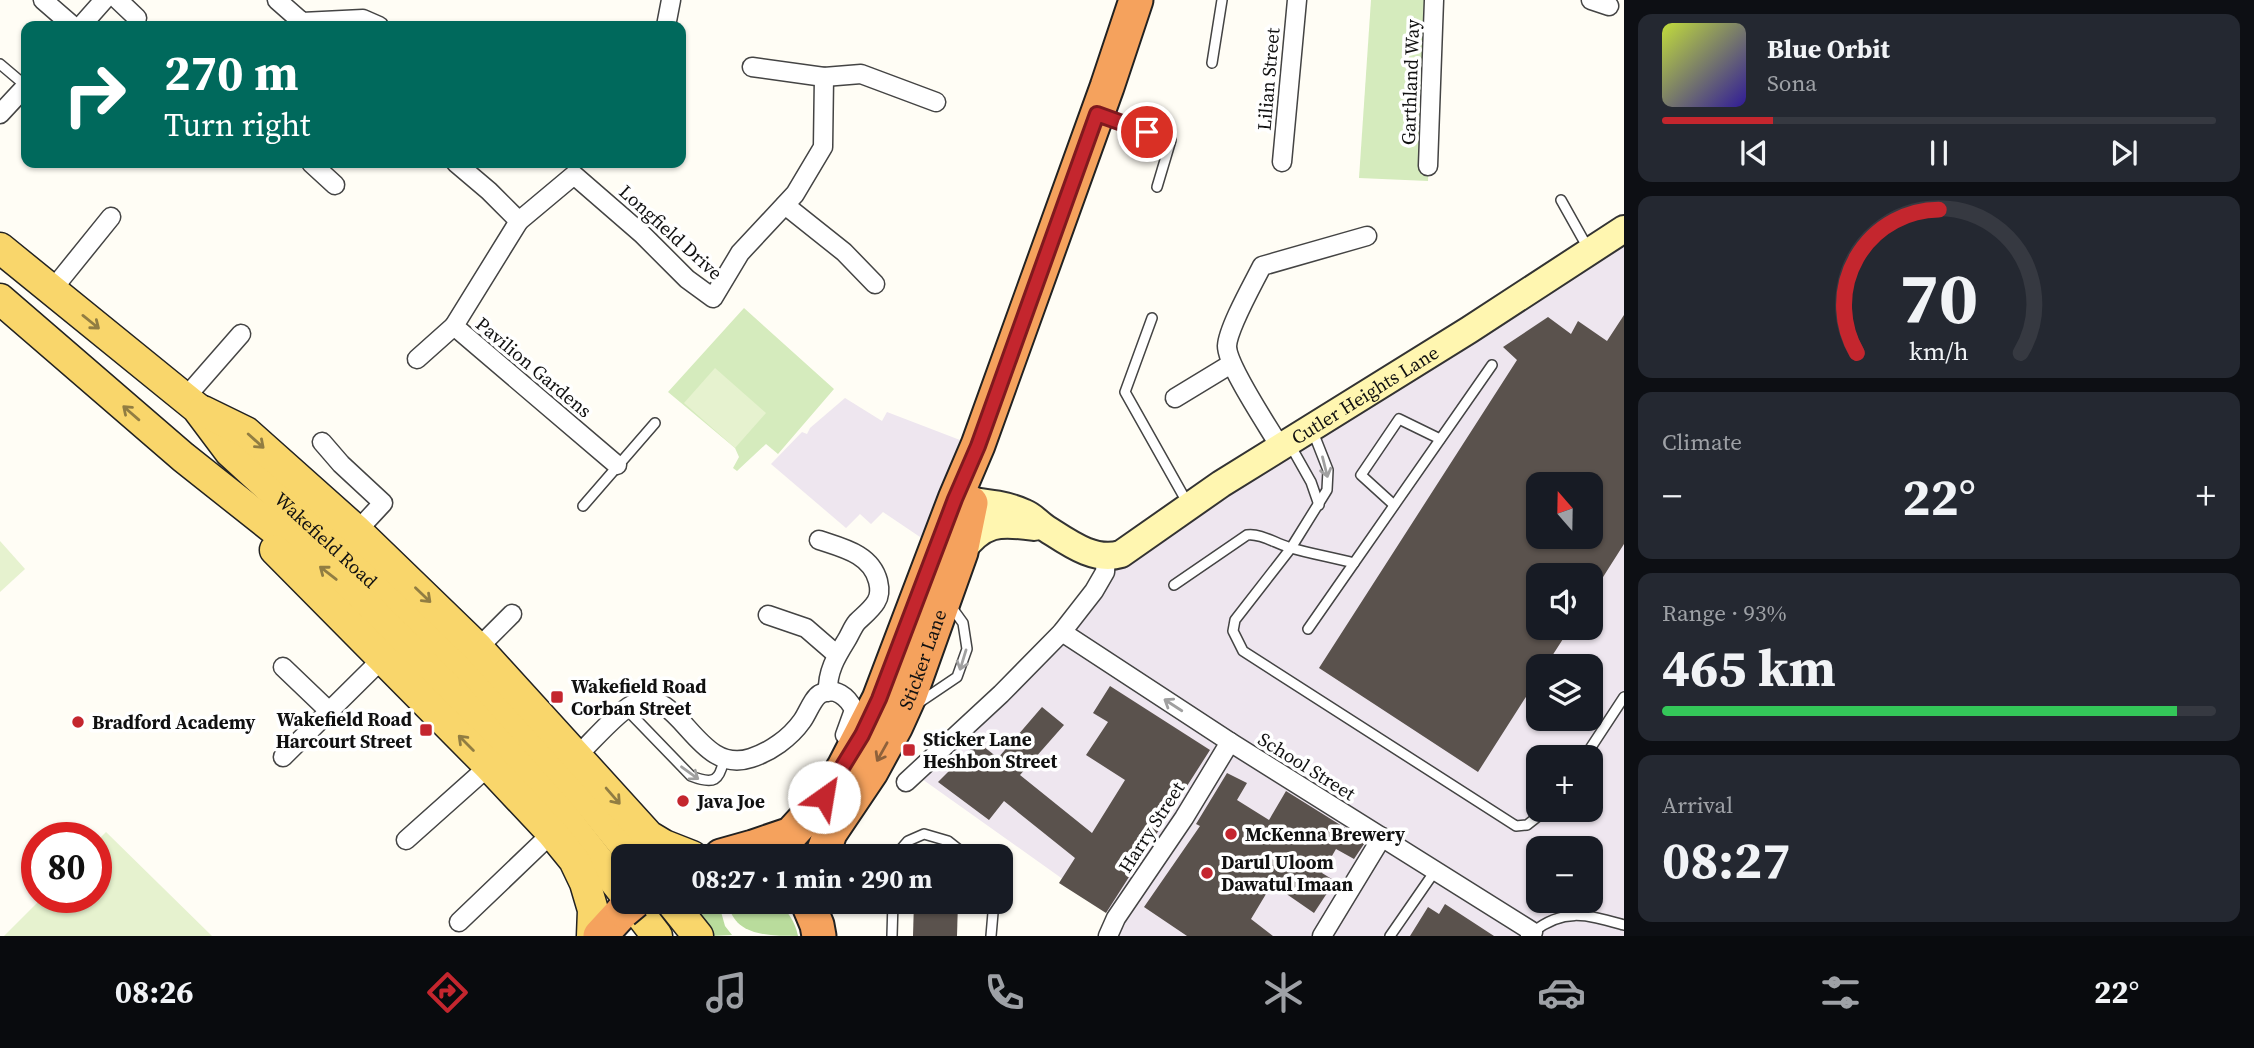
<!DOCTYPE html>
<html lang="en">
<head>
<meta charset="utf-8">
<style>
	:root { --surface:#171b24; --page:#242831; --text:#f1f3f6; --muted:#9ea1a6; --line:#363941; --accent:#c4262e }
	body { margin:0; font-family:"Source Serif 4",serif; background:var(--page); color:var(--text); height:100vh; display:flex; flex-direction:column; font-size:26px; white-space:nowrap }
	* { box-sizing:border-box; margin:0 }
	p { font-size:23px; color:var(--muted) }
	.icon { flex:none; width:38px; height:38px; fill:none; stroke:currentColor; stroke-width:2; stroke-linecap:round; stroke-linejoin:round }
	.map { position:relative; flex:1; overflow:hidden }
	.details { display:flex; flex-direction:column; gap:14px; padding:14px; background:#0d0f14; width:630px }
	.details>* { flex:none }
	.top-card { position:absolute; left:21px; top:21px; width:665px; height:147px; border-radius:14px; box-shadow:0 2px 5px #0004; background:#00695c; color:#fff; overflow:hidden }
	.needle { width:46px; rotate:340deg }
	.fabs { position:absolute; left:1526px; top:472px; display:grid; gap:14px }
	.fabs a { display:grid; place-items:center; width:77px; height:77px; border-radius:14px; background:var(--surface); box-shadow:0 2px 5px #0004; font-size:35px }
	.speed { position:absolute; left:21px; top:822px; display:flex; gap:14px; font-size:35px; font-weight:700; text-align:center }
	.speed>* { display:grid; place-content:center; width:91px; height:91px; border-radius:50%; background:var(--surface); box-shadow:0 2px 5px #0004; line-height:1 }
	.speed .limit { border:10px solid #d22; background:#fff; color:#111 }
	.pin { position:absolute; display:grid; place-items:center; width:60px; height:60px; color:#fff; margin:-30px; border:4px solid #fff; border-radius:50%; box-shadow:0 2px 7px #0007 }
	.me { position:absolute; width:77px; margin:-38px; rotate:32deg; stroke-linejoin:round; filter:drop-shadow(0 0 5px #0008) }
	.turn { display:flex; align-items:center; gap:24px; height:147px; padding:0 28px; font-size:32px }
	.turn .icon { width:91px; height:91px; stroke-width:2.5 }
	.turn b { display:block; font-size:49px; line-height:60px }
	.big { font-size:52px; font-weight:700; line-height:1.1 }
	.details .widget { flex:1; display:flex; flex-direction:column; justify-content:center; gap:10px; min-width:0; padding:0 24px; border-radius:14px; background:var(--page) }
	.details .dial { align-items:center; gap:0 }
	.dial svg { height:182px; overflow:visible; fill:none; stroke:var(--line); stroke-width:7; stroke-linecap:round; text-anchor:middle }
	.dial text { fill:var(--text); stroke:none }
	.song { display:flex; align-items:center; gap:21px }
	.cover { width:84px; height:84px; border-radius:10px; background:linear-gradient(135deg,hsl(70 70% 55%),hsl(250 70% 35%)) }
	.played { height:7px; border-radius:4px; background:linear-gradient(90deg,var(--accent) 20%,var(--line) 20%) }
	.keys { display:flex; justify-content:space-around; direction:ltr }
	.heat { display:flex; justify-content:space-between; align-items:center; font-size:38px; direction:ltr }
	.charge { height:10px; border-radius:5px; background:linear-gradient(90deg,#34c759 93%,var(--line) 0) }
	.trip { position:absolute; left:611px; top:844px; width:402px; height:70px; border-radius:14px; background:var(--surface); box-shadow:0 2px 5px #0004; font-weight:700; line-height:70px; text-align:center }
	.menu { display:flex; height:112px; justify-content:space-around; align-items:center; background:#090b0e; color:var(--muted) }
	.menu .icon { width:49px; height:49px }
	.menu .selected { color:var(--accent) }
	.menu b { font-size:32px; color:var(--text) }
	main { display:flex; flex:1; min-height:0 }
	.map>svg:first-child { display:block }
	.industrial { fill:#eee6ef; fill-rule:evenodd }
	.green { fill:#d5ebbd }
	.forest { fill:#b9dc9c }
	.pitch { fill:#e6f2cf }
	.building { fill:#5a524d; fill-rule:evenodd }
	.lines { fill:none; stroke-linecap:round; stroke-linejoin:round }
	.lane-casing { stroke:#444; stroke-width:12 }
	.street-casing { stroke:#444; stroke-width:21 }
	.secondary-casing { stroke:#333; stroke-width:30 }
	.primary-casing { stroke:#222; stroke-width:33 }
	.highway-casing { stroke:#222; stroke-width:37 }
	.lane { stroke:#fff; stroke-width:9 }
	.street { stroke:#fff; stroke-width:18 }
	.secondary { stroke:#fff6b0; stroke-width:26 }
	.primary { stroke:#f9d66b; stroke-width:30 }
	.highway { stroke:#f5a25d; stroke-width:33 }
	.highway-bridge-casing { stroke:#222; stroke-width:37; stroke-linecap:butt }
	.highway-bridge { stroke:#f5a25d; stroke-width:33 }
	.oneway { stroke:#917d42 }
	.oneway2 { stroke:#a0a0a0 }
	.oneway3 { stroke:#8e613b }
	.route-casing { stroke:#7f191e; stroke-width:18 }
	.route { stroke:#c4262e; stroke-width:12 }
	.poi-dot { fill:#c4262e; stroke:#fff; stroke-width:2.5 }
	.labels { text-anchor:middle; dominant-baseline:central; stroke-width:7; stroke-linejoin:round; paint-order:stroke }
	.street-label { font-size:19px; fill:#111; stroke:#fff }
	.poi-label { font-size:19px; font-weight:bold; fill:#111; stroke:#fff; text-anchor:start }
</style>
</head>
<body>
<main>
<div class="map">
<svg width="1624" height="936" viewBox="0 0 1624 936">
	<rect width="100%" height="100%" fill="#fffdf5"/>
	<g class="industrial">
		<path d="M 1624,229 L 1624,936 L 1108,936 L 1116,917 L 915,774 L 1001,694 L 1105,572 ZM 1538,485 L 1591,485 L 1591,537 L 1538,537 ZM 1538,576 L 1591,576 L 1591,628 L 1538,628 ZM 1538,667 L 1591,667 L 1591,719 L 1538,719 ZM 1538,758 L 1591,758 L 1591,810 L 1538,810 ZM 1538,849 L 1591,849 L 1591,901 L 1538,901 Z"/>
		<path d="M 845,398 L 882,421 L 887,412 L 960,440 L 923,539 L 883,512 L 871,524 L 860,514 L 846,528 L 771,464 L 802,432 L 807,434 L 810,428 Z"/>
	</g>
	<g class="green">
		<path d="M 1371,0 L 1434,0 L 1428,181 L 1359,178 Z"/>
		<path d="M 744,308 L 834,389 L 778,454 L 766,444 L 737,471 L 733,468 L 739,457 L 735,448 L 668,392 Z"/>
	</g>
	<g class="forest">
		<path d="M 681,901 L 718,901 L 725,926 L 732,935 L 710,936 Z"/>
		<path d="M 728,901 L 777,901 C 788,912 795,921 798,936 C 768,936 732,936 728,901 Z"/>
	</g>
	<g class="pitch">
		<path d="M 715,368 L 766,413 L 735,448 L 684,403 Z"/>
		<path d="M 0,541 L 25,569 L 0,592 Z"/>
		<path d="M 106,832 L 212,936 L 4,936 L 42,898 L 96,898 L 96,842 Z"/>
	</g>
	<g class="building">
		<path d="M 1624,315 L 1624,544 L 1591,596 L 1591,576 L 1538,576 L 1538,628 L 1570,628 L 1545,667 L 1538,667 L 1538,678 L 1478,772 L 1319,668 L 1517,360 L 1503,347 L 1548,317 L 1571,334 L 1578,321 L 1607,341 ZM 1538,485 L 1591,485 L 1591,537 L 1538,537 Z"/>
		<path d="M 1110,686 L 1210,750 L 1106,913 L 1059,883 L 1075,858 L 1004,801 L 989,820 L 938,782 L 978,742 L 998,758 L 1042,707 L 1064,725 L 1020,775 L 1092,833 L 1125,780 L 1086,755 L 1108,722 L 1093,713 Z"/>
		<path d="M 1227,773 L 1247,783 L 1237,800 L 1269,820 L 1286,791 L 1366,841 L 1354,859 L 1336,849 L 1322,873 L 1335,881 L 1314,913 L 1272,884 L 1251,919 L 1273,936 L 1187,936 L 1144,907 L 1200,826 L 1196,824 Z"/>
		<path d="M 914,901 L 958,901 L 957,936 L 913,936 Z"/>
		<path d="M 1445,904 L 1494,936 L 1410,936 L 1428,907 L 1439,914 Z"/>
	</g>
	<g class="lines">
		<g class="lane-casing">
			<g id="lane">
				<path d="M 1212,63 L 1222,0"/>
				<path d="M 0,64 L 26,86"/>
				<path d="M 1102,116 L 1171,140 L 1157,187"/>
				<path d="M 1561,200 L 1589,250"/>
				<path d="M 1152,318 L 1125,392 L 1188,504"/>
				<path d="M 1313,432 L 1328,470 L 1327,490 L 1291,548 L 1235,620 L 1233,631 L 1243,651 L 1516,826 L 1527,825 L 1546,810"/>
				<path d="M 1289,443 L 1311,482 L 1319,505"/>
				<path d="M 1394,505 L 1361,475 L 1399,419 L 1440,439"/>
				<path d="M 583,506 L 655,423"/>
				<path d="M 1174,585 L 1247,535 C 1260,533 1275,543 1288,547 C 1310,554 1332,557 1354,563 L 1492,365"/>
				<path d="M 1308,629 L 1354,563"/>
				<path d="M 917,704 L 957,677 L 967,649 L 963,623 L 950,605"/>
				<path d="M 624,712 L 631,714 L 691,776 C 714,785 720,781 724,758"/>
				<path d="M 1584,758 L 1624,697"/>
				<path d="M 895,856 L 908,841 L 924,834 L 948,841 L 967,856"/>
				<path d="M 1533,932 C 1564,907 1588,915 1624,925"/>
				<path d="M 892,936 L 893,901"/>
				<path d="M 991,936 L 994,901"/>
				<path d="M 1390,936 L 1435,871"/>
			</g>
		</g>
		<g class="street-casing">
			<g id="street">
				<path d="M 43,0 L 73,26"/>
				<path d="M 118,0 L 137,18"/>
				<path d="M 277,0 L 302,22 L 363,19 L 379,26"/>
				<path d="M 1591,0 L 1609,6"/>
				<path d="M 81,26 L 104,0"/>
				<path d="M 666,26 L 671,0"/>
				<path d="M 824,77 L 861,74 L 936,102"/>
				<path d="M 0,114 L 26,86"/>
				<path d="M 1282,162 L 1297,0"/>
				<path d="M 311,163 L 335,185"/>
				<path d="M 456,163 L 489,191 L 519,221 L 574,175 L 642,234 L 687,279 L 713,298 L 740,253 L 795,194 L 823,147 L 824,77 L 752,67"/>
				<path d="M 1428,166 L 1434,0"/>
				<path d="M 785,205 L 844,252 L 875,284"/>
				<path d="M 519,221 L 454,326 L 617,465"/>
				<path d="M 52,290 L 111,217"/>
				<path d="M 417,359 L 454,326"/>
				<path d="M 185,398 L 241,334"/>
				<path d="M 1175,398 L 1231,364"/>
				<path d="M 322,442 L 341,464 L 383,503 L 357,531"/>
				<path d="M 1280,447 C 1268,426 1227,366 1227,346 C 1228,328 1253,284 1262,266 L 1367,236"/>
				<path d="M 819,540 C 843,548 871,554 878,581 C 880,589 880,596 876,602 C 871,610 863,616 857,622 C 852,628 850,635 846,641 C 836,657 827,672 828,692"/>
				<path d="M 768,615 L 806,628 L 836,654"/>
				<path d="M 1062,632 L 1230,742 L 1533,932 L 1530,936"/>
				<path d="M 478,648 L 512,614"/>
				<path d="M 283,667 L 329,711"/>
				<path d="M 577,756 C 591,743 621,707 638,702 C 681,688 697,776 751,758 C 770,752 790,738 802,721 C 808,713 812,699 820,694 C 835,686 848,697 854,710 L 845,735"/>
				<path d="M 283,757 L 382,659"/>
				<path d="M 906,782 L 1001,694 L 1062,632 L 1094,591 L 1105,572 L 1106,557"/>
				<path d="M 406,840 L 489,766"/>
				<path d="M 459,922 L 552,833"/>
				<path d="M 1108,936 L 1116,918 L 1184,818 L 1230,742"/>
				<path d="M 1322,936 L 1382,837"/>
			</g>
		</g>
		<g class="secondary-casing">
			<g id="secondary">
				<path id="s1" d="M 955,499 C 978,502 1004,503 1025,513 C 1033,516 1039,524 1047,529 C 1069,543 1094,562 1121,554 L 1221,484 L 1469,330 L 1624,229"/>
				<path d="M 961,552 C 983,522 999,522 1034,527"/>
			</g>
		</g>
		<g class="primary-casing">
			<g id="primary">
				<path id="s2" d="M 0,248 L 197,408 L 230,452 L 417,623 L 591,804 L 633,856"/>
				<path d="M 0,299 L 183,457 L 353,592 L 461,702 L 568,822 L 623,892"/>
				<path d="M 203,411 L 246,432 L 357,531 L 478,648 L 649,836 L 664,845 L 692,856"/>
				<path d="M 275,550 L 489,766 L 552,833 L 574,860 L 585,883 L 593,910 L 592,936"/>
				<path d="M 630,901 L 657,936"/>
				<path d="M 670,901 L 698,936"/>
			</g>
		</g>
		<g class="highway-casing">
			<g id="highway">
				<path d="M 721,856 L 753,847 L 791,834 L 825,797 L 844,767 L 879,699 L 955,499 L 978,445 L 1107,87 L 1136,0"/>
				<path id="s3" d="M 822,856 L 830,833 L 871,772 L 896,726 L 910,695 L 961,552 L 971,503"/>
				<path d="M 807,901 L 817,925 L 819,936"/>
				<path d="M 600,936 L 623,911"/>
			</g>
		</g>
		<use href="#lane" class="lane"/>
		<use href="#street" class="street"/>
		<use href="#secondary" class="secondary"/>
		<use href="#primary" class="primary"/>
		<use href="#highway" class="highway"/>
		<g class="highway-bridge-casing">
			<path id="highway-bridge" d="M 623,911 L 635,901"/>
		</g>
		<use href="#highway-bridge" class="highway-bridge"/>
	</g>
	<defs><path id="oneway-shaft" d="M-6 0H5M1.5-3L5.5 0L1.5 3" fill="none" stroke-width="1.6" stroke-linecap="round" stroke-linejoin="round" transform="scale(1.75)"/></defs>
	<g class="oneway">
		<use href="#oneway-shaft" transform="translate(91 322) rotate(39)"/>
		<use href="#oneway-shaft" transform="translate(131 413) rotate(-139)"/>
		<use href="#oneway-shaft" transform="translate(256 441) rotate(42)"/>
		<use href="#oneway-shaft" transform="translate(328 573) rotate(-142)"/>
		<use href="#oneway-shaft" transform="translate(423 595) rotate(44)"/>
		<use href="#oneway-shaft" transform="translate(466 743) rotate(-135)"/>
		<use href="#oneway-shaft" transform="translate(613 796) rotate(49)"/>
	</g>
	<g class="oneway2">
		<use href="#oneway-shaft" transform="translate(1325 467) rotate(76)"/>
		<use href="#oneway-shaft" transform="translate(963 660) rotate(107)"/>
		<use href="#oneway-shaft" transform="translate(1173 705) rotate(-147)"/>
		<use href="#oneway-shaft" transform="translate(690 773) rotate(36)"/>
	</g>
	<use class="oneway3" href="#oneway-shaft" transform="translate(882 752) rotate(119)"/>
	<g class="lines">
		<g class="route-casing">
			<path id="route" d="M 824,797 L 862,735 L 879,699 L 955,499 L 978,446 L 1097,114 L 1147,132"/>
		</g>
		<use href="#route" class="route"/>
	</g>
	<g class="poi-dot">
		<rect x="550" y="690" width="14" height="14" rx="3.5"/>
		<circle cx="78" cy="722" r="7"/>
		<rect x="419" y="723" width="14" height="14" rx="3.5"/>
		<rect x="902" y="743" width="14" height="14" rx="3.5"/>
		<circle cx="683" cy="801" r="7"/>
		<circle cx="1231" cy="834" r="7"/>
		<circle cx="1207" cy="873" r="7"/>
	</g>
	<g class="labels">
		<g class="street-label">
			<text transform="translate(1268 79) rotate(-85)">Lilian Street</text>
			<text transform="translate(1410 82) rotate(-88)">Garthland Way</text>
			<text transform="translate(671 232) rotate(42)">Longfield Drive</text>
			<text transform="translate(534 367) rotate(40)">Pavilion Gardens</text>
			<text stroke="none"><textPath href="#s1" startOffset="471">Cutler Heights Lane</textPath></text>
			<text stroke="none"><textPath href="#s2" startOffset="439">Wakefield Road</textPath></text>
			<text stroke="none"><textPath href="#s3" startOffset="222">Sticker Lane</textPath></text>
			<text transform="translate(1307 766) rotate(32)">School Street</text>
			<text transform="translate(1151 827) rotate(-57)">Harry Street</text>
		</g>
		<g class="poi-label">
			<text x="571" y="686">Wakefield Road<tspan x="571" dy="22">Corban Street</tspan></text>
			<text x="412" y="719" text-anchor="end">Wakefield Road<tspan x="412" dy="22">Harcourt Street</tspan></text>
			<text x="92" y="722">Bradford Academy</text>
			<text x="923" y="739">Sticker Lane<tspan x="923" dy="22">Heshbon Street</tspan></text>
			<text x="697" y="801">Java Joe</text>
			<text x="1245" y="834">McKenna Brewery</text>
			<text x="1221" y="862">Darul Uloom<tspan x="1221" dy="22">Dawatul Imaan</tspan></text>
		</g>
	</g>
</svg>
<div class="fabs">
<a><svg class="needle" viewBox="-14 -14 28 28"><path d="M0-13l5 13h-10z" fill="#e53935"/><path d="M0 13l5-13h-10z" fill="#9ea1a6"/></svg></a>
<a><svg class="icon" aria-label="sound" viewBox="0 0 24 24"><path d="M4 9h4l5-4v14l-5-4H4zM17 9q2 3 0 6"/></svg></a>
<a><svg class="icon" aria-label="layers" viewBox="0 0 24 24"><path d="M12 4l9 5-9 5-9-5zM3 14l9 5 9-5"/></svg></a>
<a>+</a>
<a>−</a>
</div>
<div class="speed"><div class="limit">80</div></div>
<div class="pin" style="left:1147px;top:132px;background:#d93025"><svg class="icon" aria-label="arrive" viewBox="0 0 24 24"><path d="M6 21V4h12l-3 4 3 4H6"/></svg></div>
<svg class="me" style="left:824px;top:797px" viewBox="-20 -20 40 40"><circle r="19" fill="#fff"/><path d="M0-13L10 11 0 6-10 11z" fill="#c4262e"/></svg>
<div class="trip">08:27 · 1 min · 290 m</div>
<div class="top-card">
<div class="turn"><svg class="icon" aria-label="right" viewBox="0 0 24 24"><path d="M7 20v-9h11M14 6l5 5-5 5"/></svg><div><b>270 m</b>Turn right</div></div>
</div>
</div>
<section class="details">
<div class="widget">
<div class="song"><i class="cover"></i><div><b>Blue Orbit</b><p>Sona</p></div></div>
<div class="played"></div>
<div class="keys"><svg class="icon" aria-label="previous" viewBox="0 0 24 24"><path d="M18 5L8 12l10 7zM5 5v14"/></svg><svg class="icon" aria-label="pause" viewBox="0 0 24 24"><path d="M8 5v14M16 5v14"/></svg><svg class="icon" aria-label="next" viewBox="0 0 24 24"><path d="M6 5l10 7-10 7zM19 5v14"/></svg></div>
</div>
<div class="widget dial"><svg viewBox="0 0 100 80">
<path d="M14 69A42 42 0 1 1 86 69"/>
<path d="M14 69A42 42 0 0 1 50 6" stroke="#c4262e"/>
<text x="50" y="56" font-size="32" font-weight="700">70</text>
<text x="50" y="72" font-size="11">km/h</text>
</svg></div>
<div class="widget"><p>Climate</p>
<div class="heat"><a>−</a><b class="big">22°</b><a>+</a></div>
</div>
<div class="widget"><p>Range · 93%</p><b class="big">465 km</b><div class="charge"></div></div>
<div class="widget"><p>Arrival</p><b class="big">08:27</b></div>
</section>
</main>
<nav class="menu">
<b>08:26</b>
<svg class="icon selected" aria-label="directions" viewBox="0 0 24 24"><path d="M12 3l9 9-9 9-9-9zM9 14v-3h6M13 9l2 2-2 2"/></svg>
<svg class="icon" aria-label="music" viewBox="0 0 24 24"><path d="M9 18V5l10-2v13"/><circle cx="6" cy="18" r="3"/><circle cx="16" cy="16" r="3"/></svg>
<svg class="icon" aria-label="phone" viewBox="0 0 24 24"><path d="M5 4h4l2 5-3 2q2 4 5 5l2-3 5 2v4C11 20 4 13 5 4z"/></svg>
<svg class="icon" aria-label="climate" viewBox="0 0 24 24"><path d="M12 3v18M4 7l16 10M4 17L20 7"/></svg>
<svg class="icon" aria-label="car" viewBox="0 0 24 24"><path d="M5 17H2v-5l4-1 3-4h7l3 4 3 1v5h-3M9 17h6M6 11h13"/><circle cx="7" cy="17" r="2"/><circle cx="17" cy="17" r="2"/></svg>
<svg class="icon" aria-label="filters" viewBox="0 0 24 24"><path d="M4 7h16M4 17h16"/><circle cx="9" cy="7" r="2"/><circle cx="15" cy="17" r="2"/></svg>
<b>22°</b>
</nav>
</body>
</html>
